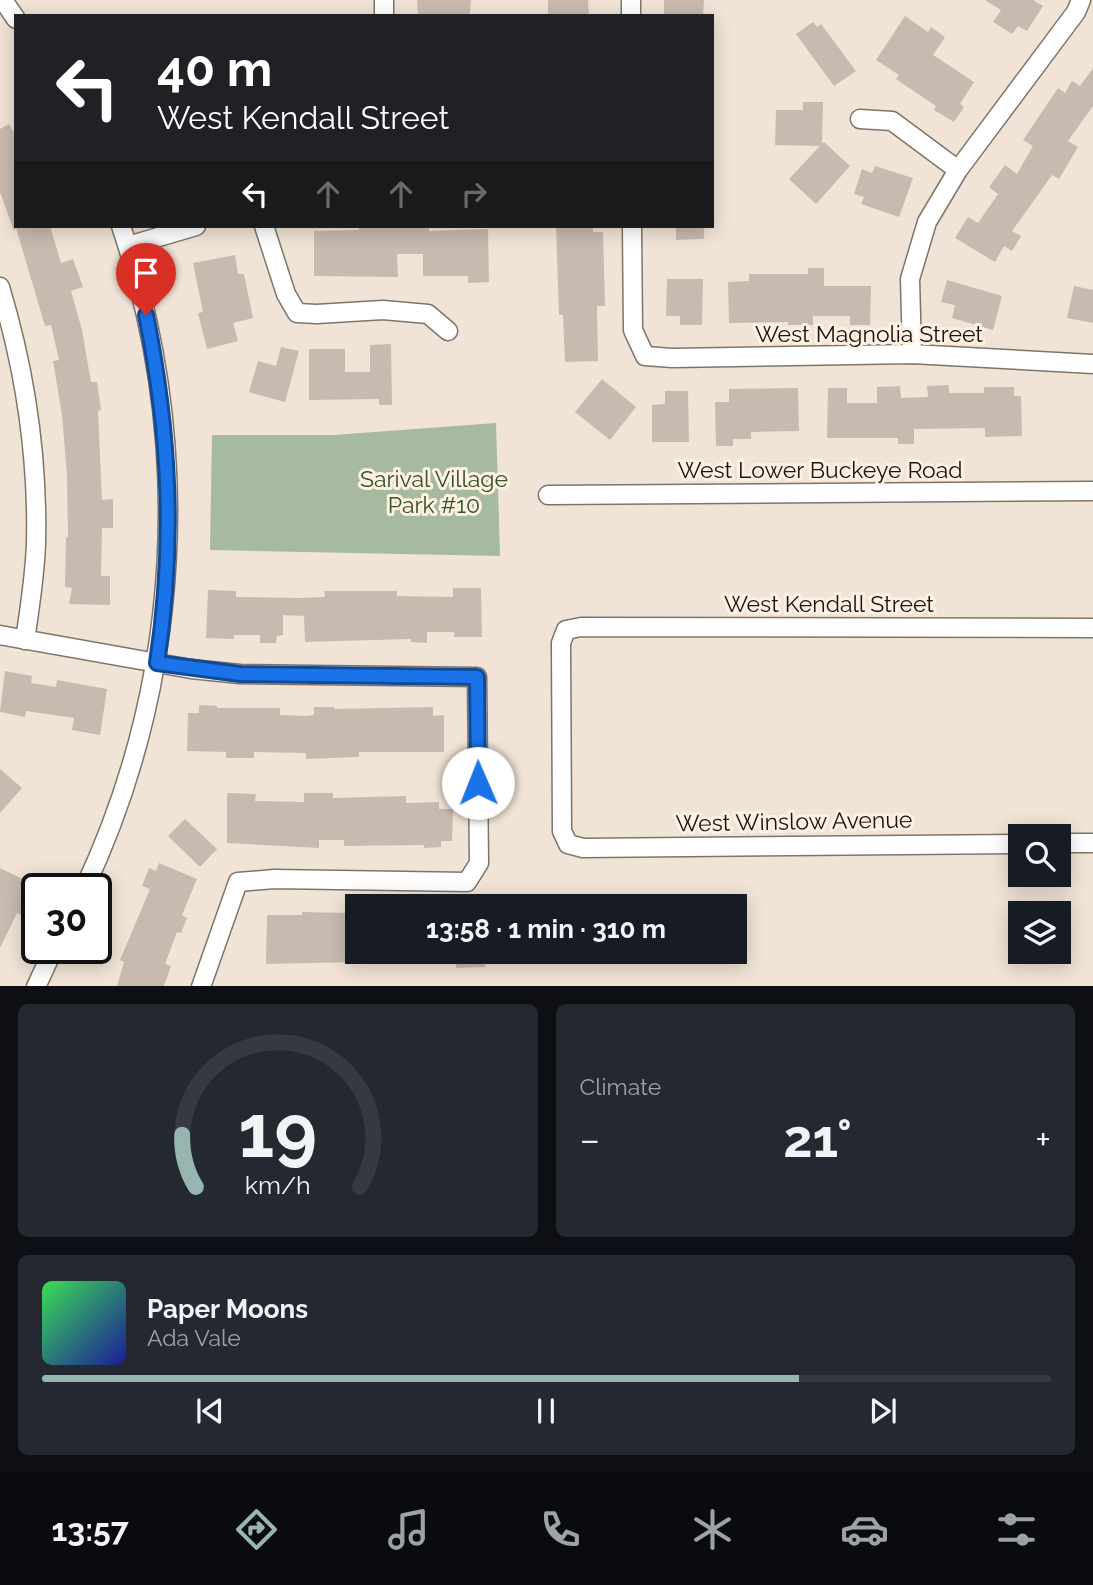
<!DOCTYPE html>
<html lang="en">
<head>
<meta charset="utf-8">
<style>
	:root { --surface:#171b24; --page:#242831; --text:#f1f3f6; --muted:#9ea1a6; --line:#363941; --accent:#98b6b0 }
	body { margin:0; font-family:Raleway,sans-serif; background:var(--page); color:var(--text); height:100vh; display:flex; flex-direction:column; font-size:26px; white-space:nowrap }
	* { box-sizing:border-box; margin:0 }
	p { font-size:23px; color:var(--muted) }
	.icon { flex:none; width:38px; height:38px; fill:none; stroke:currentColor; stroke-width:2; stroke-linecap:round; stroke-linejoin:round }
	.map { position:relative; height:986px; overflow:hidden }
	.panel { display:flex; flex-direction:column; gap:18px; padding:18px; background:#0d0f14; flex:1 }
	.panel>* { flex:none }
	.top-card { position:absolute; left:14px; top:14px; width:700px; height:214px; border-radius:0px; box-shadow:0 4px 18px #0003; background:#202124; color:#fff; overflow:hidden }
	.fabs { position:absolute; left:1008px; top:824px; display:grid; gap:14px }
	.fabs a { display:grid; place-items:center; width:63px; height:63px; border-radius:0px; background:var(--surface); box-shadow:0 4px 18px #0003; font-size:35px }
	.speed { position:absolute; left:21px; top:873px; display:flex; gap:14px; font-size:35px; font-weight:700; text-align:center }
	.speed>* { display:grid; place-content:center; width:91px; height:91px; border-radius:50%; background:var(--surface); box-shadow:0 4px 18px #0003; line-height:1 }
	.speed .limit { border:4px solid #111; border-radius:10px; background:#fff; color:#111 }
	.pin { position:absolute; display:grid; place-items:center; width:60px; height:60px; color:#fff; margin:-72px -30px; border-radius:50% 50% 50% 0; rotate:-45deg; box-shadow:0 0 7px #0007 }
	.pin .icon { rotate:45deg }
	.me { position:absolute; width:77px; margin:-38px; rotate:359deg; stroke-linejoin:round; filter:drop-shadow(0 0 5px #0008) }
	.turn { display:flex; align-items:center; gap:24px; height:147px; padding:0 28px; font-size:32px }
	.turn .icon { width:91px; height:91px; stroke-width:2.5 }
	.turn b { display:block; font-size:49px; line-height:60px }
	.lanes { display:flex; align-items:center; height:66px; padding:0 28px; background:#0003; justify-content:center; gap:35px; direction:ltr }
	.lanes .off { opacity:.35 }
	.big { font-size:52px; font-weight:700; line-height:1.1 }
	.panel .widget { flex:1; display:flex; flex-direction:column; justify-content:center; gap:10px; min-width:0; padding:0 24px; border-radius:10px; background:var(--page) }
	.panel .dial { align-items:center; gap:0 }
	.dial svg { height:182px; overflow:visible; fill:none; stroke:var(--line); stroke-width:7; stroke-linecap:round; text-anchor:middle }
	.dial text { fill:var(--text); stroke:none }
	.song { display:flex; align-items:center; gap:21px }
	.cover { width:84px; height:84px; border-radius:10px; background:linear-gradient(135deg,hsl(130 70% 55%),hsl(240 70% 35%)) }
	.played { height:7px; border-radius:4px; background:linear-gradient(90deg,var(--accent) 75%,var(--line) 75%) }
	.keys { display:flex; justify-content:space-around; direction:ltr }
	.heat { display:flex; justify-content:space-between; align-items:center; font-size:38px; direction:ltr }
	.panel .tiles { flex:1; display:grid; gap:18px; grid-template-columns:1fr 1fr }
	.widget:last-child { grid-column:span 2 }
	.trip { position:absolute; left:345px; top:894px; width:402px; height:70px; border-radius:0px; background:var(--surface); box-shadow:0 4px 18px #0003; font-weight:700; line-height:70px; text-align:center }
	.dock { display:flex; height:112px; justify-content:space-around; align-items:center; background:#090b0e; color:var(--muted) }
	.dock .icon { width:49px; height:49px }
	.dock .current { color:var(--accent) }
	.dock b { font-size:32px; color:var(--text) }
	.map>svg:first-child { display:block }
	.green { fill:#a6ba9f }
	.building { fill:#c8baae }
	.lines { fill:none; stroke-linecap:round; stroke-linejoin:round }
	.minor-casing { stroke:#7f7468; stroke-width:21 }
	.minor { stroke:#fff; stroke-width:18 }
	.route-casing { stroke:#114b97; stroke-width:18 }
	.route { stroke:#1a73e8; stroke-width:12 }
	.labels { text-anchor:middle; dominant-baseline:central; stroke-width:6; stroke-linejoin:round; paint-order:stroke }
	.street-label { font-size:23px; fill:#191510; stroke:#fef1e3 }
	.park-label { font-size:23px; fill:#335226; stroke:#fef1e3 }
</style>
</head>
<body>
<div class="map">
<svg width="1093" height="987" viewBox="0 0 1093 987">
	<rect width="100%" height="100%" fill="#f1e4d6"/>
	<path class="green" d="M 496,423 L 500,556 L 210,550 L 212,435 L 334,435 Z"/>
	<g class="building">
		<path d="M 417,0 L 471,0 L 470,14 L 418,16 Z"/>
		<path d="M 548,0 L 588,0 L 589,16 L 548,16 Z"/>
		<path d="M 664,0 L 704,0 L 703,16 L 664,16 Z"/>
		<path d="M 985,0 L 1033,0 L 1043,6 L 1027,31 L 1018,26 L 1012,34 L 993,22 L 1001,10 Z"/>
		<path d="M 905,16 L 928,32 L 931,27 L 945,37 L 933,55 L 974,82 L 960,104 L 964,107 L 954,122 L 934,110 L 936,106 L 896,79 L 899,75 L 876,60 Z"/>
		<path d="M 813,22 L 817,27 L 821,24 L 856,71 L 834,86 L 796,34 Z"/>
		<path d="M 1093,68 L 1093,106 L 1068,141 L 1078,147 L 1059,179 L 1052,175 L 1012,231 L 1021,236 L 1012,251 L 1004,246 L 995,262 L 955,238 L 968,217 L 978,223 L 998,194 L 989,187 L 1005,165 L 1017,174 L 1033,146 L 1023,140 L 1058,88 L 1065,93 L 1072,81 L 1080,86 Z"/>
		<path d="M 803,102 L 823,102 L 822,144 L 824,142 L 850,166 L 816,204 L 789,179 L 820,146 L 775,145 L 776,110 L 803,110 Z"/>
		<path d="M 9,124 L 16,136 L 16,226 L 50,226 L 61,263 L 73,259 L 83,287 L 71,291 L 82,330 L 91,382 L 97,382 L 101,410 L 98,411 L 102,500 L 113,499 L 113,528 L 102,528 L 101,576 L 110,576 L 110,605 L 69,604 L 72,588 L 65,587 L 66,537 L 68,537 L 67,476 L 62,415 L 53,361 L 59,360 L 51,325 L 45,326 L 16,228 L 14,231 L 0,192 L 0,129 Z"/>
		<path d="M 875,166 L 913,178 L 899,217 L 861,204 L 864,197 L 854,194 L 862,169 L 872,173 Z"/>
		<path d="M 359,226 L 429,226 L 429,231 L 488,229 L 489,282 L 468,283 L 468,276 L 423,276 L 423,254 L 397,254 L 398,277 L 314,276 L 314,231 L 359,230 Z"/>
		<path d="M 556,226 L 593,226 L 593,232 L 603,232 L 605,306 L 597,306 L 598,361 L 565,362 L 563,315 L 559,315 Z"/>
		<path d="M 676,226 L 704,226 L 704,239 L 676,240 Z"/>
		<path d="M 235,255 L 238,274 L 244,274 L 253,318 L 233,323 L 238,341 L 207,349 L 198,313 L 203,312 L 193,263 Z"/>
		<path d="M 808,268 L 824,268 L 824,286 L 871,286 L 870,325 L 850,325 L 850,316 L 813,316 L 813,325 L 788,325 L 788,322 L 729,323 L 728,282 L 749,281 L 749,274 L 808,274 Z"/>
		<path d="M 667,279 L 703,279 L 702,325 L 680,325 L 680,316 L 666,316 Z"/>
		<path d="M 947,280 L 1002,296 L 993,330 L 952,318 L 955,305 L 941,302 Z"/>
		<path d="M 1074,286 L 1093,290 L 1093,323 L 1067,318 Z"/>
		<path d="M 391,344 L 392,405 L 379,405 L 379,399 L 309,400 L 309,349 L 345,349 L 345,372 L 370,372 L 370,345 Z"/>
		<path d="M 281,347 L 299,351 L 285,402 L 249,392 L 258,361 L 276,366 Z"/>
		<path d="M 602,379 L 636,407 L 610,440 L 575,412 Z"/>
		<path d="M 949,385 L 949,393 L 984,393 L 984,387 L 1014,387 L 1014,396 L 1021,396 L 1022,436 L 985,437 L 985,428 L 914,429 L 914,444 L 898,444 L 898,438 L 827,438 L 828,388 L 847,388 L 847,403 L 877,403 L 877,387 L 900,386 L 901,398 L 928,397 L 927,386 Z"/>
		<path d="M 798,388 L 799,431 L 751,432 L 751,439 L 733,439 L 733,446 L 716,446 L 715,402 L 729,402 L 729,389 Z"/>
		<path d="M 665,391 L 688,391 L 689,442 L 652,442 L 652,405 L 665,404 Z"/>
		<path d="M 453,588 L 481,588 L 482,637 L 454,637 L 454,632 L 427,632 L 427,643 L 411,642 L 411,639 L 305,642 L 304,616 L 283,615 L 283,635 L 277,636 L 276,643 L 260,643 L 260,635 L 234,635 L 234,639 L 206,638 L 208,590 L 236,591 L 236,597 L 302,598 L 325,597 L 324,591 L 397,591 L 397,596 L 453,597 Z"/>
		<path d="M 5,671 L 32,676 L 31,683 L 56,687 L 57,680 L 107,689 L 100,735 L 72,730 L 74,718 L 26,711 L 25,717 L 0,712 Z"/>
		<path d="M 199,705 L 217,706 L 217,708 L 280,708 L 280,715 L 306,716 L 314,715 L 314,707 L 334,707 L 334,709 L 433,707 L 433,716 L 444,715 L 444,752 L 359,752 L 359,757 L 306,759 L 306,753 L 254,752 L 254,758 L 226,758 L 226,752 L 187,751 L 188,713 L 199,713 Z"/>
		<path d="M 0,769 L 22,788 L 0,813 Z"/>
		<path d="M 227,793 L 256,794 L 255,801 L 304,802 L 304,793 L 333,793 L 333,798 L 406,796 L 406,803 L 439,802 L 439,809 L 453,809 L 452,841 L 441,841 L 441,847 L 424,848 L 424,845 L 344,846 L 344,840 L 319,840 L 319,848 L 227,843 Z"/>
		<path d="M 185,819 L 217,849 L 200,867 L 168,836 Z"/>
		<path d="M 159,863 L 197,879 L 182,915 L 187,918 L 181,933 L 177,932 L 165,964 L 171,966 L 164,986 L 117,986 L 124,962 L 120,960 L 150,889 L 142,886 L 149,868 L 156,871 Z"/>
		<path d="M 0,868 L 37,886 L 22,915 L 17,913 L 0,948 Z"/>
		<path d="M 302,912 L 350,913 L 350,921 L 357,920 L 357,962 L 266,964 L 267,915 L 302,915 Z"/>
		<path d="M 456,952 L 484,952 L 485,967 L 456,968 Z"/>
	</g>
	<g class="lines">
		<g class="minor-casing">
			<g id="minor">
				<path d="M 3,0 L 16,19"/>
				<path d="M 384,0 L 384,16"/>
				<path d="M 631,0 L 631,16"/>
				<path d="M 860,119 L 892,121 L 958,170"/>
				<path d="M 264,226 L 286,294 L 297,313 L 317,314 L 383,310 L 428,314 L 448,331"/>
				<path d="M 632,226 L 633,330 L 645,356 L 672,358 L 912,354 L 1093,364"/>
				<path d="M 128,246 L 196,226"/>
				<path d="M 0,287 C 25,370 38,456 36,543 C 35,575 30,607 25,640"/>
				<path d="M 912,354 L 910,279 L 927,222 L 958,170 L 1076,12 L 1081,0"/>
				<path d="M 548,495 L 1093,491"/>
				<path d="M 0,635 L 191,669 L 240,674 L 477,677 L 479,863 L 467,882 L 274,879 L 238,882 L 201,987"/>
				<path d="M 1059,843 L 1093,843"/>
				<path d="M 1020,844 L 583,848 L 568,844 L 562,831 L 561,643 L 566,630 L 581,627 L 1093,628"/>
				<path d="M 84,889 C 182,681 194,444 121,226"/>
				<path d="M 36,987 L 54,948"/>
			</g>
		</g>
		<use href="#minor" class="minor"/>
	</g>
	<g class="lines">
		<g class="route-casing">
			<path id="route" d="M 146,315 C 170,434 175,543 157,663 L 240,674 L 477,677 L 478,783"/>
		</g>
		<use href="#route" class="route"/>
	</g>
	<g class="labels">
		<g class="street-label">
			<text x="869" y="333">West Magnolia Street</text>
			<text x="820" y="469">West Lower Buckeye Road</text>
			<text x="829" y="603">West Kendall Street</text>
			<text transform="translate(794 821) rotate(-1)">West Winslow Avenue</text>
		</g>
		<g class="park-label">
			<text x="434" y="478">Sarival Village<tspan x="434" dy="26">Park #10</tspan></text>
		</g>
	</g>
</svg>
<div class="fabs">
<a><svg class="icon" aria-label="search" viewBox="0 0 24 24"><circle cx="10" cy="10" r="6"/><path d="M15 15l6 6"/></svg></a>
<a><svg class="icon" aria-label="layers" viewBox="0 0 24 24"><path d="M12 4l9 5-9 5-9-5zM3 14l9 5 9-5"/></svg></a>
</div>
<div class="speed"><div class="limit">30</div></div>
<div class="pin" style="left:146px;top:315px;background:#d93025"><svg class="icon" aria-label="arrive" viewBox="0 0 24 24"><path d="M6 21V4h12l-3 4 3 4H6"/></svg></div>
<svg class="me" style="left:478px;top:783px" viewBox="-20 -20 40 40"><circle r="19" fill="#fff"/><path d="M0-13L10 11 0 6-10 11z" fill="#1a73e8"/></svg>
<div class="trip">13:58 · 1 min · 310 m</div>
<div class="top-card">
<div class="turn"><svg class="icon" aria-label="left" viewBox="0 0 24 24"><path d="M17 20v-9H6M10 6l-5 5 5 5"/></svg><div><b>40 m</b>West Kendall Street</div></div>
<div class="lanes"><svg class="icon" aria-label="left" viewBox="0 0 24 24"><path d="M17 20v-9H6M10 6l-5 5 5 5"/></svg><svg class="icon off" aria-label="ahead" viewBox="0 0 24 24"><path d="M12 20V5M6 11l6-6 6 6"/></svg><svg class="icon off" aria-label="ahead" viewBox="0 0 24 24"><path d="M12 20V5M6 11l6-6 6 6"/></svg><svg class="icon off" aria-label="right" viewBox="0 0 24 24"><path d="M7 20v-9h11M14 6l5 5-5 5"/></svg></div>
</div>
</div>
<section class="panel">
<div class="tiles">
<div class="widget dial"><svg viewBox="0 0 100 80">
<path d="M14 69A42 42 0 1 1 86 69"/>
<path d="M14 69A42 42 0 0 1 8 46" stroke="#98b6b0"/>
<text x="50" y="56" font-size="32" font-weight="700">19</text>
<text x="50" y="72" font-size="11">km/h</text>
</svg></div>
<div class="widget"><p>Climate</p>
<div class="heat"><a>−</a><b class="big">21°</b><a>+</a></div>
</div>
<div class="widget">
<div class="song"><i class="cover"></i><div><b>Paper Moons</b><p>Ada Vale</p></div></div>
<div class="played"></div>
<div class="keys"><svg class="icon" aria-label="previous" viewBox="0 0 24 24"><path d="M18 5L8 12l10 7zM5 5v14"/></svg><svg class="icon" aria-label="pause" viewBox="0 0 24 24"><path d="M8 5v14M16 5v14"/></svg><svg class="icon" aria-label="next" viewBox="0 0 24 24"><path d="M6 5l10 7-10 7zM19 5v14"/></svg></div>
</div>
</div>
</section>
<nav class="dock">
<b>13:57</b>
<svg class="icon current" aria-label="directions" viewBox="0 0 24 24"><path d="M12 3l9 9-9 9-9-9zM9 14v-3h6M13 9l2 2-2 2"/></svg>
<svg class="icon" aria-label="music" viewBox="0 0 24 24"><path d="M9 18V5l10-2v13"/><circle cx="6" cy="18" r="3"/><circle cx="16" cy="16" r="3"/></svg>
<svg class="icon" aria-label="phone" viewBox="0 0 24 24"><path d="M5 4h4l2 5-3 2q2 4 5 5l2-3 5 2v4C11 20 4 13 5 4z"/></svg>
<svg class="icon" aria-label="climate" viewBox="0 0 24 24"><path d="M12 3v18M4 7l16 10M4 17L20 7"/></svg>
<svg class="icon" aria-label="car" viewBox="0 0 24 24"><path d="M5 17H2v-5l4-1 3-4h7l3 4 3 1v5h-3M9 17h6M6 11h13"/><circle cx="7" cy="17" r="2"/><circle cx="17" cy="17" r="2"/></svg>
<svg class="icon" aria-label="filters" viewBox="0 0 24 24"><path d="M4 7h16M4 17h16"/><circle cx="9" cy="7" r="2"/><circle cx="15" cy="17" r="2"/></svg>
</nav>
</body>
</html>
